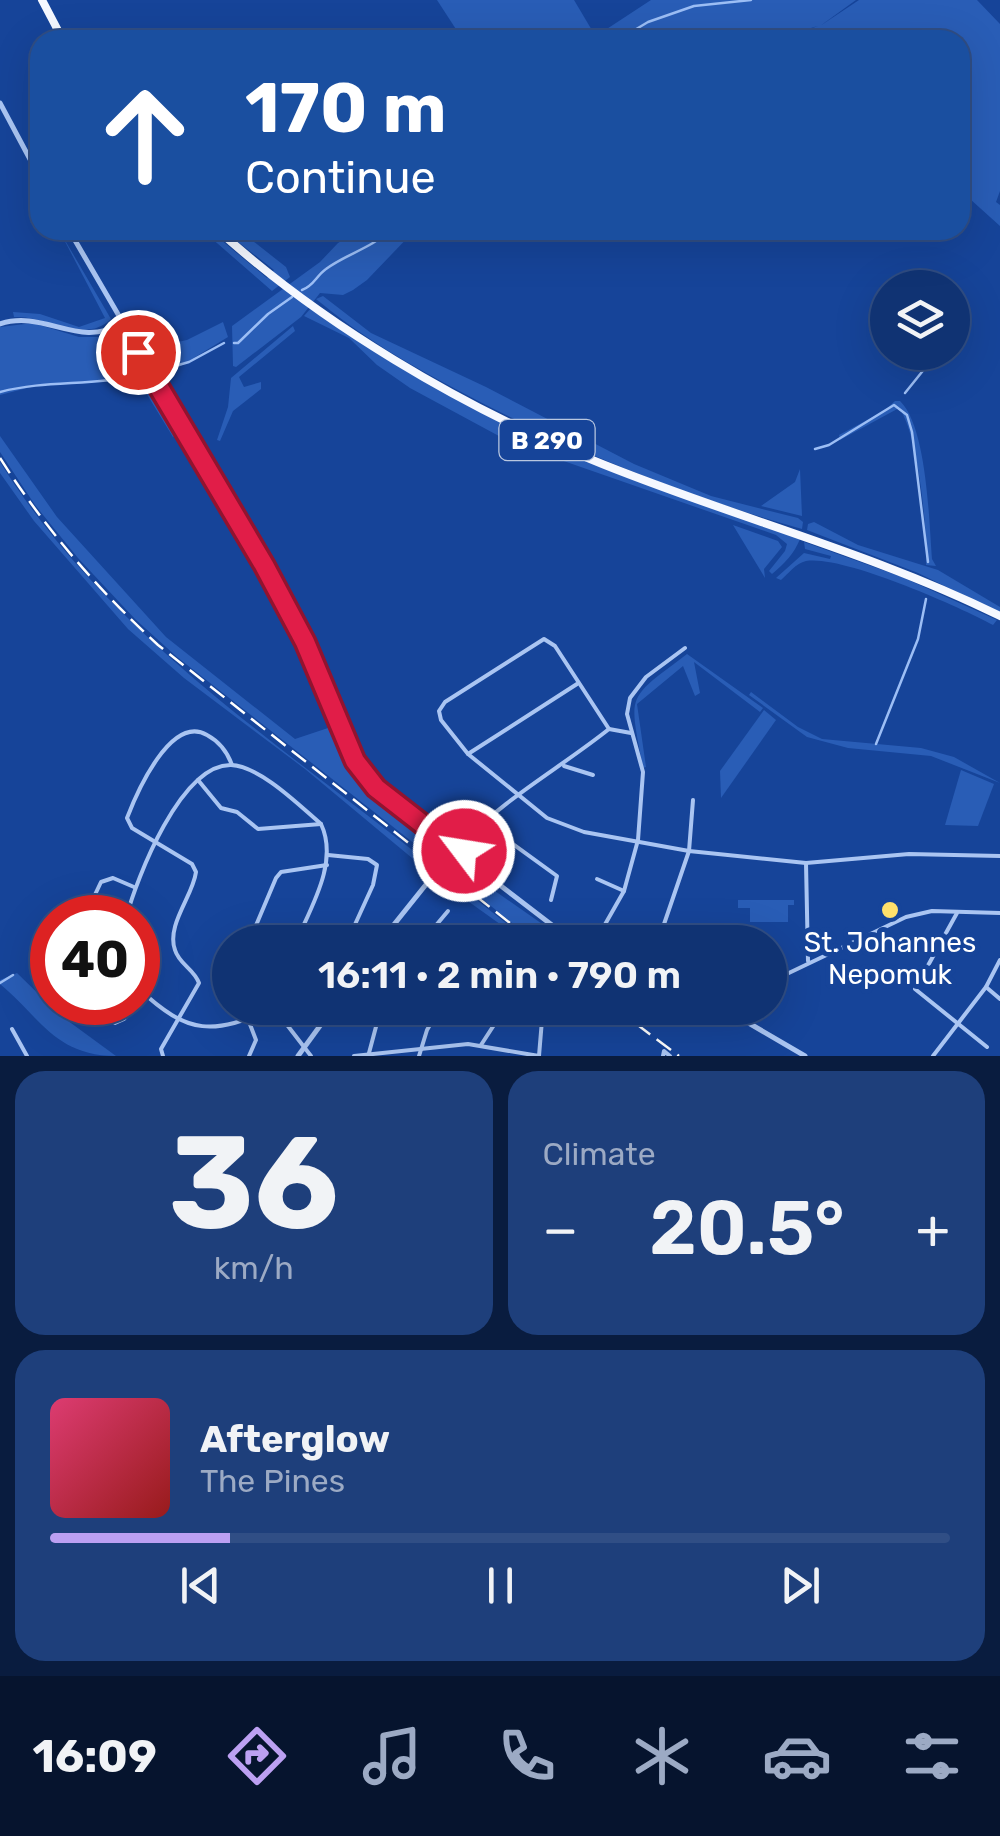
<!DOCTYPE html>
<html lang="en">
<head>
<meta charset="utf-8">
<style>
	:root { --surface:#103373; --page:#1e3f7b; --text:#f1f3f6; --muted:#9caac4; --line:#304e85; --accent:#bca0f2 }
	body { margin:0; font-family:Rubik,sans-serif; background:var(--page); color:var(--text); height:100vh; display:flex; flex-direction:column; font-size:38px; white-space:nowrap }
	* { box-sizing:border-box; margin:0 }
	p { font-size:32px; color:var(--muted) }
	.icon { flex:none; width:55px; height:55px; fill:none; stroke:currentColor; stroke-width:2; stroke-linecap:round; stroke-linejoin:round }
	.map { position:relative; height:1056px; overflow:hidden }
	.details { display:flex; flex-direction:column; gap:15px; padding:15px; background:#091c3f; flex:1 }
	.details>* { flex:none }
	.hud { position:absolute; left:30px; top:30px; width:940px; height:210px; border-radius:30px; box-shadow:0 10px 40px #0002,0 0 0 2px var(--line); background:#1a4fa0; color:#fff; overflow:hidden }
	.fabs { position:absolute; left:870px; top:270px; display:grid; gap:20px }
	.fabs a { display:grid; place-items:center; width:100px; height:100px; border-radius:50%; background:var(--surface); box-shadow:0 10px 40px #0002,0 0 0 2px var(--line); font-size:50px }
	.speed { position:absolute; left:30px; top:895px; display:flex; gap:20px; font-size:50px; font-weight:700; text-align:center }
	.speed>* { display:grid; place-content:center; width:130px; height:130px; border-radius:50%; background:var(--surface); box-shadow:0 10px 40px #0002,0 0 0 2px var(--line); line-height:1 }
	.speed .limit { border:15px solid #d22; background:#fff; color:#111 }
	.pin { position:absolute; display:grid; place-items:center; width:85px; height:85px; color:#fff; margin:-42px; border:5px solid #fff; border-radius:50%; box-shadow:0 2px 10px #0007 }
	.me { position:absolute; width:110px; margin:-55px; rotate:301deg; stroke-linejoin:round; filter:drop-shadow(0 0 8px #0008) }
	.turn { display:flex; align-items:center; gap:35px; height:210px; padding:0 50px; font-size:45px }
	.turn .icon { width:130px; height:130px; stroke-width:2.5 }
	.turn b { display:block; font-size:70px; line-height:85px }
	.big { font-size:75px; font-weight:600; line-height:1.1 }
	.details .card { flex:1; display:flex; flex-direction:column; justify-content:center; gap:15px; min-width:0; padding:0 35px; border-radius:30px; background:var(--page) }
	.details .dial { align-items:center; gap:0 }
	.dial b { font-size:130px; line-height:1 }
	.song { display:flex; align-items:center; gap:30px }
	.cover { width:120px; height:120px; border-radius:15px; background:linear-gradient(135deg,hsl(340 70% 55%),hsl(0 70% 35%)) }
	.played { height:10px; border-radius:5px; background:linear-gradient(90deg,var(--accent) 20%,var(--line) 20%) }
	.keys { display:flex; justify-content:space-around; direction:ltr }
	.heat { display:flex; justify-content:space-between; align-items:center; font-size:55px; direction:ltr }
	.details .tiles { flex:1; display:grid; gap:15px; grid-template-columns:1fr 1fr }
	.card:last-child { grid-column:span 2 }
	.trip { position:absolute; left:212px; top:925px; width:575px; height:100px; border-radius:50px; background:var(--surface); box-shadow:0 10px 40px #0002,0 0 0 2px var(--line); font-weight:600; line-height:100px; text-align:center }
	.menu { display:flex; height:160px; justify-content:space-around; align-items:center; background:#06142e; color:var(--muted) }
	.menu .icon { width:70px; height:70px }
	.menu .selected { color:var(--accent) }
	.menu b { font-size:45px; color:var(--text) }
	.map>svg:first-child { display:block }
	.green { fill:#295db6 }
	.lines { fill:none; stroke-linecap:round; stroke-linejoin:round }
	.stream { stroke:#9cbef5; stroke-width:2.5 }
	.minor { stroke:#aac5f2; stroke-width:4 }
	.tertiary { stroke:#aac5f2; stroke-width:5 }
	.primary { stroke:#f5f8ff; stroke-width:8 }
	.rail { stroke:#fff; stroke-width:2.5; stroke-dasharray:18 8; stroke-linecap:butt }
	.route-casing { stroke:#92132f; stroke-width:25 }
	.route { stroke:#e11d48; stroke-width:18 }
	.poi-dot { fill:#ffe06b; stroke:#164499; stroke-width:4 }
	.labels { text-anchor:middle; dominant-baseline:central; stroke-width:10; stroke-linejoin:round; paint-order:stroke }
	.shield { fill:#164499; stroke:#b9c7e0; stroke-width:2.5 }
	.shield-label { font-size:25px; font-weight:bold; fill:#fff }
	.poi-label { font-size:28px; fill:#fff; stroke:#164499 }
</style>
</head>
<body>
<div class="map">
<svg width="1000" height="1056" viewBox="0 0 1000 1056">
	<rect width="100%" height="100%" fill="#164499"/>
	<g class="green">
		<path d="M 437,0 L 574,0 L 593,32 L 582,40 L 463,40 Z"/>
		<path d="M 651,0 L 856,0 L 820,26 L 859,0 L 977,0 L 1000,24 L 1000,191 L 996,202 L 1000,205 L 1000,226 L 960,190 L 960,40 L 792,40 L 788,37 L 818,26 L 769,40 L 590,40 Z"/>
		<path d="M 59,230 L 111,319 C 85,345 46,315 14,317 L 13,312 L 40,314 L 79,327 L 105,318 Z"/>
		<path d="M 202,230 L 209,230 L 267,278 L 274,270 L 223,230 L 239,230 L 286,267 L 290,277 L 272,291 Z"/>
		<path d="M 360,230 L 415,230 L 367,280 L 353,290 L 343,295 L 320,293 L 301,317 L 236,367 L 233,366 L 232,326 L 320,262 L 338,243 Z"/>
		<path d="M 323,296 L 371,333 L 486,387 L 634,464 L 711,496 L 798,518 L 803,522 L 802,529 C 685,496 571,450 463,393 C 412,366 361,337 316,299 Z"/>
		<path d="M 311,308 L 394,362 L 622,475 L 800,539 C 794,554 785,563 772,574 L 769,571 L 785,551 L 787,544 L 776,535 L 512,443 L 410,388 L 377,365 L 349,338 L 304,316 Z"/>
		<path d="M 132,322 L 139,324 L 141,339 L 149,348 L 187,340 L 223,322 L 228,337 L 179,367 L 157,375 L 129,327 Z"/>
		<path d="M 33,323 L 79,337 L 119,337 L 176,435 L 173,437 L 140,383 L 135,380 L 39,385 L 0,395 L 0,327 Z"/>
		<path d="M 293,326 L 295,331 L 239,377 L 244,387 L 261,382 L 261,389 L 233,411 L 220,441 L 217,440 L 228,407 L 231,378 Z"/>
		<path d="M 124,338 L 273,590 L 303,648 L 336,727 L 332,726 L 285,619 Z"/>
		<path d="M 895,401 L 900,401 C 927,427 929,521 932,559 L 936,566 L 926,565 C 928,531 918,433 899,408 L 840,440 L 839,435 L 884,411 Z"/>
		<path d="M 0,436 L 57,517 L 166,637 L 295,739 L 328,728 C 356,790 387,807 436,850 L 438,854 L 432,866 L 424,868 L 305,769 L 184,678 L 128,629 L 34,521 L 0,473 L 0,462 C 105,631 276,742 429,863 L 434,859 L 177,657 L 135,619 L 78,558 L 35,505 L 0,452 Z"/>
		<path d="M 800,469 L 802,516 L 761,506 L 795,482 Z"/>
		<path d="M 814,522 L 858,545 L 938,570 L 1000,607 L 1000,613 L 918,573 L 807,530 L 808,524 Z"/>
		<path d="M 733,525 L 778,541 L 782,547 L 764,569 L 765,578 Z"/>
		<path d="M 804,542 L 902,577 L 997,620 L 993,625 C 958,606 843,555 806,561 C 796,563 788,574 781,580 L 776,578 L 804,553 L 830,559 L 831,556 L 805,549 Z"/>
		<path d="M 687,654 L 763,708 L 760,712 L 694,662 L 700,693 L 695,696 L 683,666 L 637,704 L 646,767 L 643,768 C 629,692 625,701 687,654 Z"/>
		<path d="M 751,692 L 798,727 L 822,739 L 921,748 L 954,757 L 1000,783 L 931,756 L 848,748 L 807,737 L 749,695 Z"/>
		<path d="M 764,710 L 776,720 L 721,798 L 720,771 Z"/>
		<path d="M 961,770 L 994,784 L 978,826 L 945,825 Z"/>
		<path d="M 451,865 L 465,870 L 568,942 L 536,942 L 447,871 L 445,875 L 530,942 L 525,942 L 437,879 Z"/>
		<path d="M 738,900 L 794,900 L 794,905 L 788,905 L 788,922 L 750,922 L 750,908 L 738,908 Z"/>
		<path d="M 17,973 L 60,1015 L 116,1056 C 55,1056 39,1016 0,984 L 0,980 Z"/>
	</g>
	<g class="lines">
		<g class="stream">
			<path d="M 618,40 L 648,22 L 694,6 L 751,0"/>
			<path d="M 302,290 C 314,286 316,276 326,269 C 346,254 372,248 390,230"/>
			<path d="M 952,334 L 966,319"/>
			<path d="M 234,343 L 238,343 L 268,314 L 292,297"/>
			<path d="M 161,370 L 189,362 L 224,343"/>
			<path d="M 0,392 C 45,380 90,386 135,376"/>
			<path d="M 905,393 L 938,352"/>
			<path d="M 815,449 L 829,445 L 894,405 L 907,415 L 912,432 L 928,562"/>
			<path d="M 876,744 L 918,639 L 926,599"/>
			<path d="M 0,983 L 13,975"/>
		</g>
		<g class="minor">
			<path d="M 609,729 L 555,646 L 544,639 L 445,702 L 439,711 L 441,720 L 468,754 L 547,818 L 584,832 L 689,851 L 806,863 L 909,854 L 1000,856"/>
			<path d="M 468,754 L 577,684"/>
			<path d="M 564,766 L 593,775"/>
			<path d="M 198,780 L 221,808 L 237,812 L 258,829 L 321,824"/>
			<path d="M 484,823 L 557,876 L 551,900"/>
			<path d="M 461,844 C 505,798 560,768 609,729 L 631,733"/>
			<path d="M 328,855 L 368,859 L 377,865 L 373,885 L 347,942"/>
			<path d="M 806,863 L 808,961"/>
			<path d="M 597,879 L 624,891"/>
			<path d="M 957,913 L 915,989 L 987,1047"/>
			<path d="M 84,918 L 101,882 L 113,878 L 134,887"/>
			<path d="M 126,918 C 137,877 181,764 231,765 C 260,766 300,806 321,824 C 339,862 311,907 296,942"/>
			<path d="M 662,930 L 689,851 L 693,800"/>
			<path d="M 430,932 L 462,942"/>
			<path d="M 299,936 L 316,942"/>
			<path d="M 249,942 L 276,878 L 281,872 L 327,865"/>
			<path d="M 422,942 L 448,911"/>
			<path d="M 595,942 L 624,891 L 638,840 L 643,772 L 627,714 L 630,698 L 646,677 L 685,648"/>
			<path d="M 770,982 L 906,917 L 932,911 L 1000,913"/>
			<path d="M 986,987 L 1000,999"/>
			<path d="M 138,988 C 189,1036 213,1035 274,1008"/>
			<path d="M 87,1002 L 115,1023 L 124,1019 L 145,995"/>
			<path d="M 274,1008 L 311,1056"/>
			<path d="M 248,1019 L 256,1040 L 249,1056"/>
			<path d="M 12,1029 L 27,1056"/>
			<path d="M 481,1045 L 505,1008"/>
			<path d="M 369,1053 L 381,1008"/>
			<path d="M 163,1056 L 161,1049 L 199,983 C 194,969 179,964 175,950 C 166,925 193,896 196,872 L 192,864 L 132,828 L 127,818 C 137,792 171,714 207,735 C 220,742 227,751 232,765"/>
			<path d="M 354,1056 L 468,1044 L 539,1056 L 543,1008"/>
			<path d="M 419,1056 L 427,1030 L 440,1008"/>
			<path d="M 663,1056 L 664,1051 L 670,1056"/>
			<path d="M 933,1056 L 986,987 L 1000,960"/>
		</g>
		<g class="tertiary">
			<path d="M 0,103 L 40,178"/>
			<path d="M 69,230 L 264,565 L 305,642 L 355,761 L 375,788 L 447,844"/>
			<path d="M 0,324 C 44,309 80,350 121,323"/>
			<circle cx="454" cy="851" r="9"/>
			<path d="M 462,856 L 574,942"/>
			<path d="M 380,942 L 448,857"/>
			<path d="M 676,1008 L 735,1015 L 805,1056"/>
			<path d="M 298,1056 L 333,1008"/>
		</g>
		<g class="primary">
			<path d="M 42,0 L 63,40"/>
			<path d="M 218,230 C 320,323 462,407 590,459 C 725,515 869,551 1000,616"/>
		</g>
		<g class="rail">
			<path d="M 0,458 C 44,527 97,589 158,645 L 534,942"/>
			<path d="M 615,1008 L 679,1056"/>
		</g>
	</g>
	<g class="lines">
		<g class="route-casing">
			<path id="route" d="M 138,352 L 264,565 L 305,642 L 355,761 L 376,788 L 448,844 L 455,841 L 461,844 L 464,851"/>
		</g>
		<use href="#route" class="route"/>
	</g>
	<circle class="poi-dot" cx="890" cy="910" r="10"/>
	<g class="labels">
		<rect class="shield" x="499.5" y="420" width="95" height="40" rx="8"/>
		<g class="shield-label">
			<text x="547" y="440">B 290</text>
		</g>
		<g class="poi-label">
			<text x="890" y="942">St. Johannes<tspan x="890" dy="32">Nepomuk</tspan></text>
		</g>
	</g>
</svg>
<div class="fabs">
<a><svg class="icon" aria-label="layers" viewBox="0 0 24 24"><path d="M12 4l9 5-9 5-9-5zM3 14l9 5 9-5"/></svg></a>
</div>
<div class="speed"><div class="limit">40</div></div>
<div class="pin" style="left:138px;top:352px;background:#d93025"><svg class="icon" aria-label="arrive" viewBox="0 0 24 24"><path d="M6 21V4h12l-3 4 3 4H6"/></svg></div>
<svg class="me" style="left:464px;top:851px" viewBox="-20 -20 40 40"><circle r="17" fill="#e11d48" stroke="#fff" stroke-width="3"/><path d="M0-11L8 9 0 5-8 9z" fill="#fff"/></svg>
<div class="trip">16:11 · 2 min · 790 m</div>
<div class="hud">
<div class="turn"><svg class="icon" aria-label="ahead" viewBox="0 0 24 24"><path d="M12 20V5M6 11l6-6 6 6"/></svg><div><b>170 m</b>Continue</div></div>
</div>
</div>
<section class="details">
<div class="tiles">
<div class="card dial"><b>36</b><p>km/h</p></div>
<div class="card"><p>Climate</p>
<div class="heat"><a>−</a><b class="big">20.5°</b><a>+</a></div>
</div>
<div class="card">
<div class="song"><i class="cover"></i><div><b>Afterglow</b><p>The Pines</p></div></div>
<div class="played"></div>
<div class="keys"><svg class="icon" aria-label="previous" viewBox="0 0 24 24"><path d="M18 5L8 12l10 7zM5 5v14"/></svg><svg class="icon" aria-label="pause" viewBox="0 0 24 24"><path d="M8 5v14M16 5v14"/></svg><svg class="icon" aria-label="next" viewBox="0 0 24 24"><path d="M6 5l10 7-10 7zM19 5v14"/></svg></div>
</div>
</div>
</section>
<nav class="menu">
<b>16:09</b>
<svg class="icon selected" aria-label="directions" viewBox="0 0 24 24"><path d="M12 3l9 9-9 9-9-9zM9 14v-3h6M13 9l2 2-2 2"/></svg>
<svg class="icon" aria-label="music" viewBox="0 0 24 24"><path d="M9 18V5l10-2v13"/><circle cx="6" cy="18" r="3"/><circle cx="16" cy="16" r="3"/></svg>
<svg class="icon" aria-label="phone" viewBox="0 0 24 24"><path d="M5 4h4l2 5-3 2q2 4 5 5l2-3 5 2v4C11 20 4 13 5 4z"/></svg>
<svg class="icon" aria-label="climate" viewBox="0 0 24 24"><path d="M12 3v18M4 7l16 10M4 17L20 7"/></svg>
<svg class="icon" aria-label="car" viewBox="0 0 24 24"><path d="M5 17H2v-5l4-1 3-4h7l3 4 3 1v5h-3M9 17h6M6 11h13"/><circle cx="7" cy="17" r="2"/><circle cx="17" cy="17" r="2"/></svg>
<svg class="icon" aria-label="filters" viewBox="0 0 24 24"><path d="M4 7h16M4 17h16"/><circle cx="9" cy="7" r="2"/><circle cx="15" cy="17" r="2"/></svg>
</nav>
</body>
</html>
